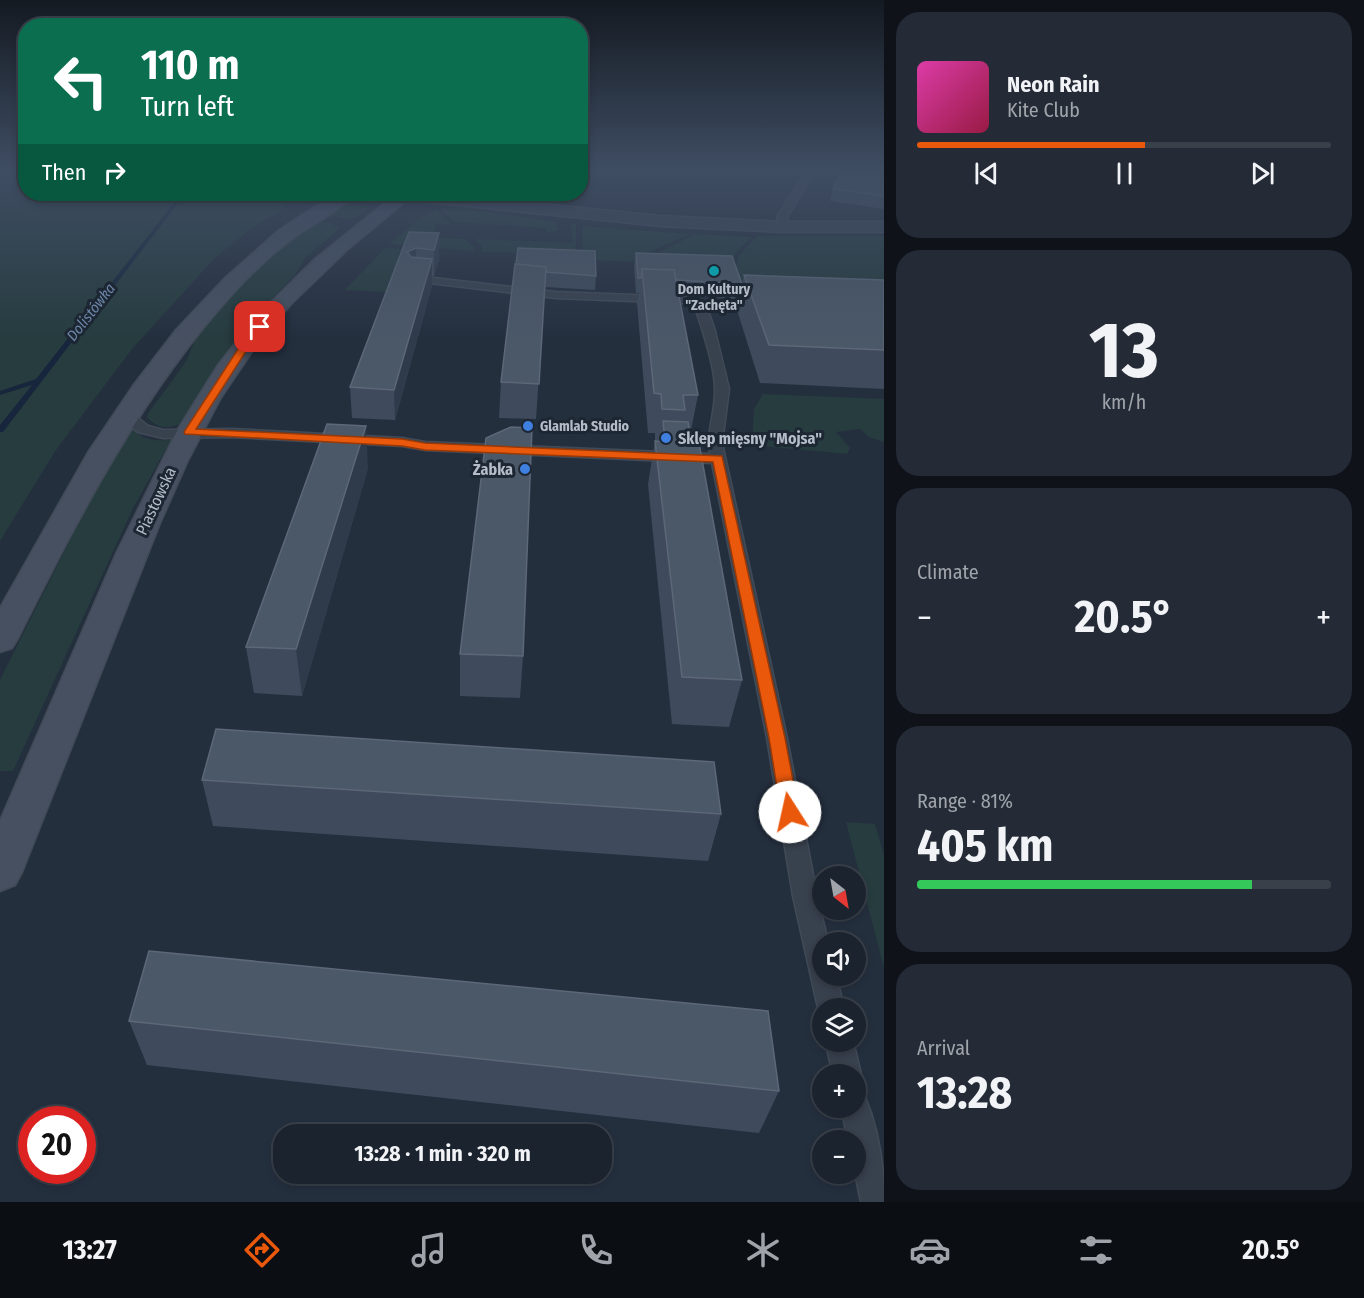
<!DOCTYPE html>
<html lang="en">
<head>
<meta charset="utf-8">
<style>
	:root { --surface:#1b232e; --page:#242b36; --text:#f1f3f6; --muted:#a0a4aa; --line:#39404a; --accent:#ea580c }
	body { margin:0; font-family:"Fira Sans Condensed",sans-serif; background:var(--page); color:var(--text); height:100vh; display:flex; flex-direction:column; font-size:22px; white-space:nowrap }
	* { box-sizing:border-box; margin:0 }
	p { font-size:20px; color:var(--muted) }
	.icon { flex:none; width:33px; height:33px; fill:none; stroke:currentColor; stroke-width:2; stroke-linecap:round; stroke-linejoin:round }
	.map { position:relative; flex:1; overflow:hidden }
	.panel { display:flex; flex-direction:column; gap:12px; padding:12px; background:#0f1319; width:480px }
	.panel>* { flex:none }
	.hud { position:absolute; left:18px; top:18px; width:570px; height:183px; border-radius:24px; box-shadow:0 3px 9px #0003,0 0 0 2px var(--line); background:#0b6e4f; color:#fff; overflow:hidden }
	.needle { width:39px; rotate:149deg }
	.controls { position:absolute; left:812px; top:866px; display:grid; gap:12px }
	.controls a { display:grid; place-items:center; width:54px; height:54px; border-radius:50%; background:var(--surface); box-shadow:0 3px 9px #0003,0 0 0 2px var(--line); font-size:30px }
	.speed { position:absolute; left:18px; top:1106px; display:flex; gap:12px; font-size:30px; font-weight:700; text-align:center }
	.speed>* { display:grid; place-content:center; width:78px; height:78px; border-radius:50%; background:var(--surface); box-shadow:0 3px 9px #0003,0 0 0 2px var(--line); line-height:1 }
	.speed .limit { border:9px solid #d22; background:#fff; color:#111 }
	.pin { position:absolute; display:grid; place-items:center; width:51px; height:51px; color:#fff; margin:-26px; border-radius:12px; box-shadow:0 3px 9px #0006 }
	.me { position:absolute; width:66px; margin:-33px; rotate:350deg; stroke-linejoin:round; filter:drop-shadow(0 0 4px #0008) }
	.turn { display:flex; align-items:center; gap:21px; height:126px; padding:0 24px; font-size:27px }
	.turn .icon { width:78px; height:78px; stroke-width:2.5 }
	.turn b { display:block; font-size:42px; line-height:51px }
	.then { display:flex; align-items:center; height:57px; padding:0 24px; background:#0003; gap:12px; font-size:22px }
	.big { font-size:45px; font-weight:700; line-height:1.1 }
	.panel .card { flex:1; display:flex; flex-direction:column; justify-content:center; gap:9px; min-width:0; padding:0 21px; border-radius:24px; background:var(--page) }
	.panel .dial { align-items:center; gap:0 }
	.dial b { font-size:78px; line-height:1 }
	.song { display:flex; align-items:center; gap:18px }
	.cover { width:72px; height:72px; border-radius:9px; background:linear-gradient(135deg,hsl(320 70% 55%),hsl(340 70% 35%)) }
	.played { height:6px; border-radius:3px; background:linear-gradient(90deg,var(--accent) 55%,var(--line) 55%) }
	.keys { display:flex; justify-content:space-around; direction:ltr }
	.heat { display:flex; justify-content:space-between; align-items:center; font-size:33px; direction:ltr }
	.charge { height:9px; border-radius:4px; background:linear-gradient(90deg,#34c759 81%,var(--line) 0) }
	.trip { position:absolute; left:273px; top:1124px; width:339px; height:60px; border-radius:24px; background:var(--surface); box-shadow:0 3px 9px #0003,0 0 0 2px var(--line); font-weight:700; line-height:60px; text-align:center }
	.tabs { display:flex; height:96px; justify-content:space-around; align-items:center; background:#0b0e12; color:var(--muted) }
	.tabs .icon { width:42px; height:42px }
	.tabs .on { color:var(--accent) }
	.tabs b { font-size:27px; color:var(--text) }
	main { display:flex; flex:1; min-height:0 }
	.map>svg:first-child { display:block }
	.green { fill:#263c3f }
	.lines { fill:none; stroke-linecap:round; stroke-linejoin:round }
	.stream { fill:#17263c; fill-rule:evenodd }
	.service-casing { stroke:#414a57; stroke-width:3 }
	.minor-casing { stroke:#414a57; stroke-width:3 }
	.secondary-casing { stroke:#414a57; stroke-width:3 }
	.service { fill:#38414e; fill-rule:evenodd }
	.minor { fill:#38414e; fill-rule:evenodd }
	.secondary { fill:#465061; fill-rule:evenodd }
	.wall { fill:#3f4b5c }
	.shaded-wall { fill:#2f3b4b }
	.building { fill:#4b5868; stroke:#5c6777; stroke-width:1.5 }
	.route { fill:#ea580c; stroke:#983908; stroke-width:1.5 }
	.culture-dot { fill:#0f9aa8; stroke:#1d2633; stroke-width:2 }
	.shop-dot { fill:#3f7fe0; stroke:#1d2633; stroke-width:2 }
	.labels { text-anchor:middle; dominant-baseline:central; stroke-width:6; stroke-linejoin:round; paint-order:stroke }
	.far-poi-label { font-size:14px; font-weight:bold; fill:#b4bcc9; stroke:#1d2633 }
	.far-water-label { font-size:15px; font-style:italic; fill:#6d86a8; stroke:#1d2633 }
	.poi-label { font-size:16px; font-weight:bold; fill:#b4bcc9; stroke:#1d2633; text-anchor:start }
	.street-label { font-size:16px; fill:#b4bcc9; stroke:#1d2633 }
</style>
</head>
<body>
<main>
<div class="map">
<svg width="884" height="1202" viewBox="0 0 884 1202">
	<rect width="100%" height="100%" fill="#242f3e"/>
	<g class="green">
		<path d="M 25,177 L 26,194 L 280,194 L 287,197 L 288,204 L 280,211 L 250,229 L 212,261 L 132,349 L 56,450 L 0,541 L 0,179 Z"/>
		<path d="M 341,203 L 370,207 L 351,220 L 336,216 L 320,216 Z"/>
		<path d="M 436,210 L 450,224 L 436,224 L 432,237 L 465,239 L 475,248 L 474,251 L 389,244 L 422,217 Z"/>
		<path d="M 441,210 L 472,210 L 557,222 L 556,225 L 558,231 L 546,232 L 546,228 L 454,222 Z"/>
		<path d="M 319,222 L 330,223 L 340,228 L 305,258 L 295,275 L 252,320 L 179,424 C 167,430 155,427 147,417 L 149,412 C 162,394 176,377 187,359 C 192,349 194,338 201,330 C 222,303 288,229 319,222 Z"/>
		<path d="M 571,224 L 576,224 L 576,254 L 482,252 L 482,247 L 475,239 L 572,243 Z"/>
		<path d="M 582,226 L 688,234 L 688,235 L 642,255 L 640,262 L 591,260 L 583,251 Z"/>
		<path d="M 695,234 L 752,237 L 735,253 L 733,262 L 650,257 Z"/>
		<path d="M 758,236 L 884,236 L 884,316 L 738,310 L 733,302 L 748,302 C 741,263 722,269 758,236 Z"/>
		<path d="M 385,248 L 401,249 L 398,256 L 401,257 L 409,293 L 345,290 Z"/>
		<path d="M 763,394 L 884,399 L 884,442 L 869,437 L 860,429 L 836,432 L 850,448 L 847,454 L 752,445 L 754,409 Z"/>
		<path d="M 131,426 C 141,441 155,441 171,440 L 133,508 L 13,771 L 0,771 L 0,680 L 80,520 Z"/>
		<path d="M 846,822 L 875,824 L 884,855 L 884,968 Z"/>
	</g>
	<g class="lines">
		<path class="stream" d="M 181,194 L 185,194 L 3,432 L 0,432 L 0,425 L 32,385 L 0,395 L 0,391 L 36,379 Z"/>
		<g class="service-casing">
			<g id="service">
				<path d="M 807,171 L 815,171 L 787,217 L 789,227 L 781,229 L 777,217 Z"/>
				<path d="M 416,276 L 556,292 L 684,297 L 706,305 L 715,331 L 729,389 L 722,443 L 787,738 L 817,896 L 828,942 L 822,942 L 822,975 L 836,975 L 844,1008 L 822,1008 L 822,1017 L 818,1008 L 793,896 L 767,738 L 712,463 L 425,450 L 402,446 L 231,437 L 163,438 L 138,432 L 129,425 L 120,411 L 127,407 L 132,408 L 139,419 L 148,426 L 163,430 L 231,429 L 402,438 L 425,442 L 710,454 C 706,432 716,411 715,389 C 715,366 702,329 695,307 L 683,303 L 556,298 L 412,281 L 410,279 Z"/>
				<path d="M 825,1041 L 853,1041 L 861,1074 L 857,1084 L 855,1085 L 855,1074 L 833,1074 Z"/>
				<path d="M 855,1093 L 865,1097 C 879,1130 884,1166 884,1202 L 861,1202 L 855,1173 L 855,1140 L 848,1140 L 841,1107 L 855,1107 Z"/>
			</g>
		</g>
		<g class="minor-casing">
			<g id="minor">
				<path d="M 0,171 L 15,171 L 13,174 L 0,176 Z"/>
				<path d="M 391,194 L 444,194 L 660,216 L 784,222 L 884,222 L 884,232 L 784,232 L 660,226 L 399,199 Z"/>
			</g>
		</g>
		<g class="secondary-casing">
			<g id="secondary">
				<path d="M 334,194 L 353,194 C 344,208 310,226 295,237 C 275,251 254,271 237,289 C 142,392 80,515 17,640 L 12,648 L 0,652 L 0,608 L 89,451 L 133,386 L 176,330 L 225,278 L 278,231 Z"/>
				<path d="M 396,194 L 414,194 L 348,249 L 291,304 L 255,347 L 220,399 L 188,460 L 160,523 L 22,872 L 15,885 L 0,891 L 0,821 L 116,554 L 178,429 L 218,365 L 258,315 L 315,259 Z"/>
			</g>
		</g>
		<use href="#service" class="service"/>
		<use href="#minor" class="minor"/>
		<use href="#secondary" class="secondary"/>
	</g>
	<g class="wall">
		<path d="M 884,171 L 884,209 L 830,201 L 833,189 Z"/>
		<path d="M 409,232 L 439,233 L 439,259 L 434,276 L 432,276 L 432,286 L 395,420 L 352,418 L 350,387 Z"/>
		<path d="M 636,253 L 742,284 L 739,299 L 679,295 L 698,395 L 690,435 L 742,680 L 729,727 L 672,724 L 648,484 L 655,441 L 655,433 L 648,433 L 637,303 L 639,293 L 636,293 L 634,267 Z"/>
		<path d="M 515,264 L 596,276 L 595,290 L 545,287 L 536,419 L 499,418 L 501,382 Z"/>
		<path d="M 744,275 L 884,280 L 884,389 L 760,383 L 737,310 Z"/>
		<path d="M 368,468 L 302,696 L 254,693 L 246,647 Z"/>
		<path d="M 460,654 L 523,656 L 520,698 L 460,696 Z"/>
		<path d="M 202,780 L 721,814 L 708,861 L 213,826 Z"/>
		<path d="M 129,1021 L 779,1091 L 759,1133 L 147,1065 Z"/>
	</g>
	<g class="shaded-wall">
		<path d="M 439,233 L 439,259 L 434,276 L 434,250 Z"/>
		<path d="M 416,248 L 416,274 L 407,252 Z"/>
		<path d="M 432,259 L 432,286 L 395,420 L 394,390 Z"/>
		<path d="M 366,426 L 368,468 L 302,696 L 296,649 Z"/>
	</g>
	<g class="building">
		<path d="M 842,171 L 884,171 L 884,196 L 833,189 Z"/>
		<path d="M 409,232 L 439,233 L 434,250 L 416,248 L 407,252 L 411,257 L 432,259 L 394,390 L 350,387 Z"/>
		<path d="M 518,248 L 595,251 L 596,276 L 546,272 L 546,267 L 516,264 Z"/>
		<path d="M 636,253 L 732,256 L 742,284 L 676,280 L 674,270 L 642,269 L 641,278 L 638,278 Z"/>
		<path d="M 515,264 L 546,267 L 539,384 L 501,382 Z"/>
		<path d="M 642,269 L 674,270 L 698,395 L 683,395 L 685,410 L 662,409 L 661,394 L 654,393 Z"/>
		<path d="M 744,275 L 884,280 L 884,350 L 769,345 Z"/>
		<path d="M 663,421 L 688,422 L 691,442 L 699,443 L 742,680 L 682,677 L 655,441 L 665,442 Z"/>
		<path d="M 327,424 L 366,426 L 296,649 L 246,647 Z"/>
		<path d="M 511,427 L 532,428 L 523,656 L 460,654 L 486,438 Z"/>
		<path d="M 216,729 L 714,762 L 721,814 L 202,780 Z"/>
		<path d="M 149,951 L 768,1011 L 779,1091 L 129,1021 Z"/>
	</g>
	<linearGradient id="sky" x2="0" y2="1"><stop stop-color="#141a22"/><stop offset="0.5" stop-color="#3f4d63"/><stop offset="1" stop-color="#3f4d63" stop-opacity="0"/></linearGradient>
	<rect width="884" height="339" fill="url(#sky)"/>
	<path class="route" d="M 257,325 L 265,327 L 250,345 L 196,429 L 402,439 L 425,443 L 722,456 L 785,738 L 799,812 L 796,817 L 790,819 L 784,817 L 781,812 L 769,738 L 713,462 L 425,450 L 402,446 L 185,434 L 184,432 L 242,343 Z"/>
	<circle class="culture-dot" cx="714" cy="271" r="6"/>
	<g class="shop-dot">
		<circle cx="528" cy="426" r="6"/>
		<circle cx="666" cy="438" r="6"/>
		<circle cx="525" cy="469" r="6"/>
	</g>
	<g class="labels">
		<g class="far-poi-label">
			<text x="714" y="289">Dom Kultury<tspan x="714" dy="16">"Zachęta"</tspan></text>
			<text x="540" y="426" text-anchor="start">Glamlab Studio</text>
		</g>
		<g class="far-water-label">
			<text transform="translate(91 312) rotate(-52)">Dolistówka</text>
		</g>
		<g class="poi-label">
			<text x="678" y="438">Sklep mięsny "Mojsa"</text>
			<text x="513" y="469" text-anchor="end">Żabka</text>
		</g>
		<g class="street-label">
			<text transform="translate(156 501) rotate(-65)">Piastowska</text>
		</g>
	</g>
</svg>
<div class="controls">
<a><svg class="needle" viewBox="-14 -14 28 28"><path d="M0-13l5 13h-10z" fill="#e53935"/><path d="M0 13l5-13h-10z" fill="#a0a4aa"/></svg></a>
<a><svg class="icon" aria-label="sound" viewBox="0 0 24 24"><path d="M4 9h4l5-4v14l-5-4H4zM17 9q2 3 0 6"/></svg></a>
<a><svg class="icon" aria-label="layers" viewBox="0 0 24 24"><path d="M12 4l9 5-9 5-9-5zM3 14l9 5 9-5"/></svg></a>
<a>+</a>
<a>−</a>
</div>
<div class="speed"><div class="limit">20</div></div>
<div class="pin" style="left:260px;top:327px;background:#d93025"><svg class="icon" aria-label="arrive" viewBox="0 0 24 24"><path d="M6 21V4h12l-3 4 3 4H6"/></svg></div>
<svg class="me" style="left:790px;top:812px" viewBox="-20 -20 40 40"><circle r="19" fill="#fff"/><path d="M0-13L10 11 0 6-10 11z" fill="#ea580c"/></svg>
<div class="trip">13:28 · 1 min · 320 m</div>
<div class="hud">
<div class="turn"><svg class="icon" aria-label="left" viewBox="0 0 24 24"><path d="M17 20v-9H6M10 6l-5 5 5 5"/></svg><div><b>110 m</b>Turn left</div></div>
<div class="then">Then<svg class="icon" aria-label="right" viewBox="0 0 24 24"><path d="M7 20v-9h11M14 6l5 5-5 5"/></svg></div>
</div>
</div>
<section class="panel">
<div class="card">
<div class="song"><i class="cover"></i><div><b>Neon Rain</b><p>Kite Club</p></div></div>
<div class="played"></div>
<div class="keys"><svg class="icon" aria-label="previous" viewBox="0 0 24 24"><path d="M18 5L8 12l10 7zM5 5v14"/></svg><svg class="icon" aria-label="pause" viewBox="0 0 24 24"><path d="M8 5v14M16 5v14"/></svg><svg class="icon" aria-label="next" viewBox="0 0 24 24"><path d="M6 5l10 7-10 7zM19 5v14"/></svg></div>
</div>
<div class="card dial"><b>13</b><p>km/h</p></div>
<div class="card"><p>Climate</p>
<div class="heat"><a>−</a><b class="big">20.5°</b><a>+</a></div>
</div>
<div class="card"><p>Range · 81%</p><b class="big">405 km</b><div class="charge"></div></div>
<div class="card"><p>Arrival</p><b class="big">13:28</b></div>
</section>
</main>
<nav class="tabs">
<b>13:27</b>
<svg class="icon on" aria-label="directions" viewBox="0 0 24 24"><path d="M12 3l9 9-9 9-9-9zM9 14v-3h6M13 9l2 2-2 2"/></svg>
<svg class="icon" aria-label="music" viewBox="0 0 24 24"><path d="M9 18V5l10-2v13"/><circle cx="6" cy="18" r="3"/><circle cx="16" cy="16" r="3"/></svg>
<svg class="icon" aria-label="phone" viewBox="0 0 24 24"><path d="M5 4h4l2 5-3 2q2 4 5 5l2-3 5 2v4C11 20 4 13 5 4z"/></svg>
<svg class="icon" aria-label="climate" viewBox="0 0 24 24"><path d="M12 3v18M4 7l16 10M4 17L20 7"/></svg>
<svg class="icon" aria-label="car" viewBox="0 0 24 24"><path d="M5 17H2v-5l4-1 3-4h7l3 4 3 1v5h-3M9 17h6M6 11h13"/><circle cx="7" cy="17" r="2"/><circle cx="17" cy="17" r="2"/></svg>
<svg class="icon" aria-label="filters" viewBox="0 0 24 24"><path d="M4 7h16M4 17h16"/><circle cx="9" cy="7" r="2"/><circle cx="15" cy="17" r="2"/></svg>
<b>20.5°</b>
</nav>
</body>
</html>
